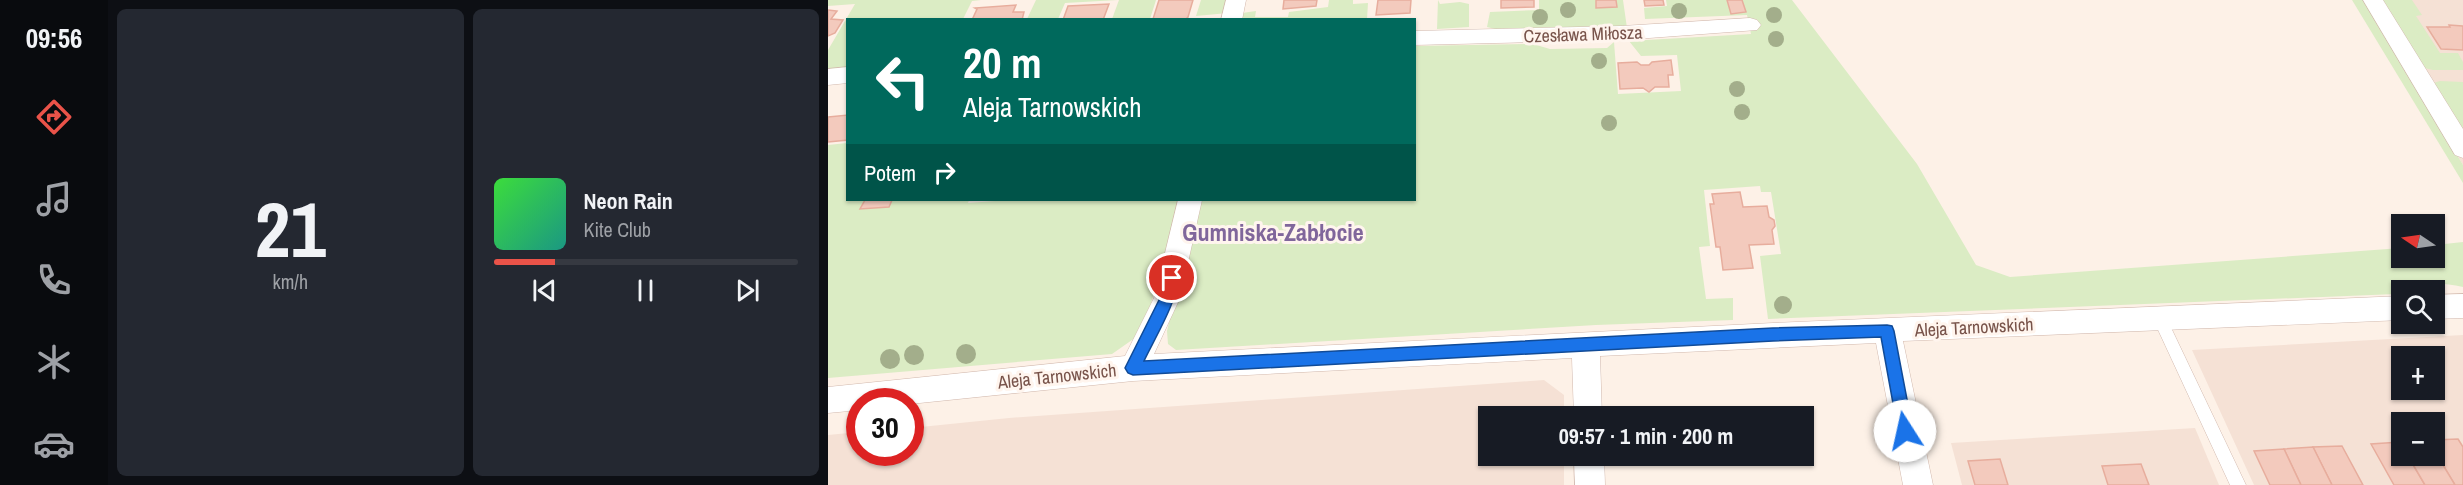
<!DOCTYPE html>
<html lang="pl">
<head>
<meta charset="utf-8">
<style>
	:root { --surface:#171b24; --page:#242831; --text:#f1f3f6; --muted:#9ea1a6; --line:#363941; --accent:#ea5349 }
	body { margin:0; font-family:"Archivo Narrow",sans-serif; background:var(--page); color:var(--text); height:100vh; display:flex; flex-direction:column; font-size:22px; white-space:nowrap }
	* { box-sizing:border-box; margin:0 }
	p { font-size:20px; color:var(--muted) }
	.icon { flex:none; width:33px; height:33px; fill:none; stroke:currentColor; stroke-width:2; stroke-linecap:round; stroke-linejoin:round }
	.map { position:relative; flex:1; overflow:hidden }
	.side { display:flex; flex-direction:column; gap:9px; padding:9px; background:#0d0f14; width:720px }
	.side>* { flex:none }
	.guide { position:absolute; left:18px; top:18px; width:570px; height:183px; border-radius:0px; box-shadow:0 2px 4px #0004; background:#00695c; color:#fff; overflow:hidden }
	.needle { width:39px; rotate:283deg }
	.controls { position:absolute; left:1563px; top:214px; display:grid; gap:12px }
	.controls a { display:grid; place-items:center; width:54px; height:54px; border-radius:0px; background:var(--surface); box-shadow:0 2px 4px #0004; font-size:30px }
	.speed { position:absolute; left:18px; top:388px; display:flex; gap:12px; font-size:30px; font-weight:700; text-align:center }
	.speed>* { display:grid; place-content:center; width:78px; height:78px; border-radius:50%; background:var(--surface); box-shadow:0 2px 4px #0004; line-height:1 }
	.speed .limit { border:9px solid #d22; background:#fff; color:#111 }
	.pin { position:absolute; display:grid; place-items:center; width:51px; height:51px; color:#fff; margin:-26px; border:3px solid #fff; border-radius:50%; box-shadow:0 2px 6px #0007 }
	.me { position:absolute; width:66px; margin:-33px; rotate:350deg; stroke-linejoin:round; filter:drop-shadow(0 0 4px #0008) }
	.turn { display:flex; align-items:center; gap:21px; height:126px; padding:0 18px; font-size:27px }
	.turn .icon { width:78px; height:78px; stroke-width:2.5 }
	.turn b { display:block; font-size:42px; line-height:51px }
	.then { display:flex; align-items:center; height:57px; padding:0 18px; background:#0003; gap:12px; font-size:22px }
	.side .widget { flex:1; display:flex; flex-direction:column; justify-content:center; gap:9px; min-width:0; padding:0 21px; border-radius:9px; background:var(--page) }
	.side .dial { align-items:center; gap:0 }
	.dial b { font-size:78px; line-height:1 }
	.song { display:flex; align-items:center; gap:18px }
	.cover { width:72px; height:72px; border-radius:9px; background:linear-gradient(135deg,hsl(120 70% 55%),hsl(170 70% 35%)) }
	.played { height:6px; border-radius:3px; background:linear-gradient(90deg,var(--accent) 20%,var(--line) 20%) }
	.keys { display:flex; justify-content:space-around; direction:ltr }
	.side .tiles { flex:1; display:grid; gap:9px; grid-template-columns:repeat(2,1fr) }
	.trip { position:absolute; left:650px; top:406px; width:336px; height:60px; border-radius:0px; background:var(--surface); box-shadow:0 2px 4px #0004; font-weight:700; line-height:60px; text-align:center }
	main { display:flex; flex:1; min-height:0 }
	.menu { display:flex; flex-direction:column; width:108px; justify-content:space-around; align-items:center; background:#090b0e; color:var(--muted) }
	.menu .icon { width:42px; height:42px }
	.menu .on { color:var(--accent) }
	.menu b { font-size:27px; color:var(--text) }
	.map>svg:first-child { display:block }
	.residential { fill:#f5e1d5; fill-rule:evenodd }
	.green { fill:#dbecc4 }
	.building { fill:#f3cabd; stroke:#e7ad9d; stroke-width:1.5 }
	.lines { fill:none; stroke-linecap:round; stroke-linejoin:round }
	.lane-casing { stroke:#d2b9ae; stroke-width:1 }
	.street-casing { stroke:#d2b9ae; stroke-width:1 }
	.lane { fill:#fff; fill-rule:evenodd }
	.street { fill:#fff; fill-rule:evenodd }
	.tree { fill:#a3ae8b }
	.route { fill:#1a73e8; stroke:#114b97; stroke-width:1.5 }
	.labels { text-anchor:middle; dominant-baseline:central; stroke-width:6; stroke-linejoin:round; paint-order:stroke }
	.street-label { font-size:18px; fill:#78534a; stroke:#fff5ee }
	.district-label { font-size:24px; font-weight:bold; fill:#80669b; stroke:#fff5ee }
</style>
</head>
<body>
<main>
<nav class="menu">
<b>09:56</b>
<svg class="icon on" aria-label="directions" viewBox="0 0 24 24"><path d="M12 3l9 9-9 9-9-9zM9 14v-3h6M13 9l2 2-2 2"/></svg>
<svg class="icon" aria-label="music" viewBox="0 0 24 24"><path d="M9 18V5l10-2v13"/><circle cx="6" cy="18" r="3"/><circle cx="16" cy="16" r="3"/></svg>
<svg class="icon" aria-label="phone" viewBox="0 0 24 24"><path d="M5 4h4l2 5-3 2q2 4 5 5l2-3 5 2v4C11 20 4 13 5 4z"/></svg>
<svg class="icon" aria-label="climate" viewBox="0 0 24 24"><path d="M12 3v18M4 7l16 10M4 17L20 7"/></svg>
<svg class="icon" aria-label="car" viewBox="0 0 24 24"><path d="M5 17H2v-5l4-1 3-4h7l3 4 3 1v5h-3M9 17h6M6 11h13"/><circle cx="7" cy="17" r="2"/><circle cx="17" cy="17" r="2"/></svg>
</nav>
<section class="side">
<div class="tiles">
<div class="widget dial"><b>21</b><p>km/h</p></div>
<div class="widget">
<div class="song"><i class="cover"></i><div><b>Neon Rain</b><p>Kite Club</p></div></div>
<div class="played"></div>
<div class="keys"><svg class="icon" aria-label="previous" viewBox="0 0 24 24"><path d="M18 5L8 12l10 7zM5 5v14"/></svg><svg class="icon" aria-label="pause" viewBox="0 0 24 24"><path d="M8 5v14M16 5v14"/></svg><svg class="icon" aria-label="next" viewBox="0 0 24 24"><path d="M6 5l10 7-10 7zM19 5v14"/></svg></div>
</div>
</div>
</section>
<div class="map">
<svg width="1635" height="485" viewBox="0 0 1635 485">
	<rect width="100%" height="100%" fill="#fdf1e7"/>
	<g class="residential">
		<path d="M 1536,0 L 1635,0 L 1635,165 L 1593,94 Z"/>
		<path d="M 1635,335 L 1635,485 L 1426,485 L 1364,350 ZM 1574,357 L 1606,357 L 1606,390 L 1574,390 ZM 1574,423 L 1606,423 L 1606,456 L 1574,456 Z"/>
		<path d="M 716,380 L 736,395 L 736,417 L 660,417 L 660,456 L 736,456 L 736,485 L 0,485 L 0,435 L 31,432 L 32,453 L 82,453 L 83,428 L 181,418 Z"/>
		<path d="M 1367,428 L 1391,485 L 1134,485 L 1123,443 Z"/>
	</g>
	<g class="green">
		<path d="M 0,0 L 153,0 L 144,1 L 135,19 L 20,20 L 19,70 L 0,71 L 0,50 L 27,4 L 0,6 Z"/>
		<path d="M 208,0 L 290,0 L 237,3 L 230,19 L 199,19 Z"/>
		<path d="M 291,0 L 328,0 L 322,19 L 284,19 Z"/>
		<path d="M 373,0 L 403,0 L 400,13 L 368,16 Z"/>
		<path d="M 501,0 L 525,0 L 525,4 L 540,3 L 539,19 L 410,20 L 414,13 L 428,11 L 427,17 L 460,17 L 461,12 L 500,7 Z"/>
		<path d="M 610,0 L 612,4 L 632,2 L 641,4 L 641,27 L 609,29 Z"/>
		<path d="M 711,0 L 795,0 L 799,28 L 671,30 L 659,27 L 662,12 L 711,10 Z"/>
		<path d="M 838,0 L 964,0 L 1089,164 L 1148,265 L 1182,277 L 1573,248 L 1574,258 L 1606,258 L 1607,245 L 1635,242 L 1635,287 C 1612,282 1588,281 1568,294 L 940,319 L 932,256 L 953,254 L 943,192 L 933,192 L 932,186 L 876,190 L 882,246 L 871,247 L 878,299 L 905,298 L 905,320 L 768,325 L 348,350 L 340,344 L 339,331 L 371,200 L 586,200 L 587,46 L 705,44 L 722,49 L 779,48 L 786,42 L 790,94 L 853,91 L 849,55 L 813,56 L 801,41 L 923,34 L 919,15 L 817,19 L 816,8 L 839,6 Z"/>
		<path d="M 1524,0 L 1536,0 L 1635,165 L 1635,183 Z"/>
		<path d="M 1553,0 L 1584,0 L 1594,15 L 1588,16 L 1612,53 L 1630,53 L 1635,62 L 1635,70 L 1605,70 L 1592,67 Z"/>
		<path d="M 1612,81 L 1635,82 L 1635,135 L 1602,84 Z"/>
		<path d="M 19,143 L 20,200 L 37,200 L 32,209 L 60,207 L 64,200 L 141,200 L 140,203 L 181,200 L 354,200 L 314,333 L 284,354 L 0,378 L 0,145 Z"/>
	</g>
	<g class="building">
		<path d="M 331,0 L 365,0 L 360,17 L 357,20 L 327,20 L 325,19 Z"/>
		<path d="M 456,0 L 489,0 L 488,6 L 455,9 Z"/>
		<path d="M 550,0 L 583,0 L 582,13 L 548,15 Z"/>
		<path d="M 673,0 L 706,0 L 706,7 L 673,8 Z"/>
		<path d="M 768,0 L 788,0 L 789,7 L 768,8 Z"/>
		<path d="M 816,0 L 835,0 L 836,5 L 817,6 Z"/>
		<path d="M 899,0 L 914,0 L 918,12 L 903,14 Z"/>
		<path d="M 281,4 L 275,20 L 235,20 L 240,6 Z"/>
		<path d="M 188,5 L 185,12 L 196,12 L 194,20 L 144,20 L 149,9 L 147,8 Z"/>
		<path d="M 0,10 L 9,11 L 3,19 L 15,20 L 7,33 L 0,36 Z"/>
		<path d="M 1621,25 L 1635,26 L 1635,50 L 1613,49 L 1599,27 L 1622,27 Z"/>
		<path d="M 843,60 L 845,75 L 840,75 L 841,87 L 827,87 L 821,92 L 815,88 L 792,89 L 790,63 L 809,62 L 813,65 L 821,65 L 824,62 Z"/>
		<path d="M 20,115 L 20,140 L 0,142 L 0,117 Z"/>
		<path d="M 912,192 L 915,207 L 939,206 L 941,217 L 946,220 L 947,226 L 944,230 L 946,244 L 921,245 L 925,268 L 895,270 L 892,247 L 888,247 L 882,204 L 886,204 L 884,194 Z"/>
		<path d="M 37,200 L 64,200 L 61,207 L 32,209 Z"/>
		<path d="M 1630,439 L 1635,447 L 1635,485 L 1627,485 L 1606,450 L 1606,440 Z"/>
		<path d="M 1572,442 L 1574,456 L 1580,456 L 1597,485 L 1566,485 L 1543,444 Z"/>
		<path d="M 1514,446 L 1535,485 L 1504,485 L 1485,447 Z"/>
		<path d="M 1485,447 L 1504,485 L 1473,485 L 1456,449 Z"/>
		<path d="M 1456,449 L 1473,485 L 1442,485 L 1426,451 Z"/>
		<path d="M 1606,450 L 1627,485 L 1597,485 L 1580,456 L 1606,456 Z"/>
		<path d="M 1172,459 L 1180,485 L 1147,485 L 1140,461 Z"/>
		<path d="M 1313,464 L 1321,485 L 1280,485 L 1274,466 Z"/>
	</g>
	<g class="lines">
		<g class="lane-casing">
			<path id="lane" d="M 1332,313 L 1337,315 L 1418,485 L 1402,485 L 1325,319 L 1327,315 Z"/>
		</g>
		<g class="street-casing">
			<g id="street">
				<path d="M 398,0 L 418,0 L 414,20 L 393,20 Z"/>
				<path d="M 1535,0 L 1555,0 L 1635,129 L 1635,158 L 1627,155 Z"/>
				<path d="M 922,18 L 929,20 L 933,25 L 929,30 L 794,40 L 586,45 L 586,31 L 794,26 Z"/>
				<path d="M 20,67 L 20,83 L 0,85 L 0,69 Z"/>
				<path d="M 350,200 L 374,200 L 352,298 L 326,354 L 945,323 L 1574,296 L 1574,320 L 1075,341 L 1105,485 L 1075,485 L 1048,343 L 772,356 L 774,417 L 746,417 L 744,358 L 305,381 L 82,404 L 82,402 L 32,402 L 32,410 L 0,413 L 0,387 L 297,356 L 326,298 Z"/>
				<path d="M 1635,294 L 1635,318 L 1606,319 L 1606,295 Z"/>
				<path d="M 746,456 L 776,456 L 777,485 L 747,485 Z"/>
			</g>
		</g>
		<use href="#lane" class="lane"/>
		<use href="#street" class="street"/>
	</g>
	<g class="tree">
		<circle cx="740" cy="10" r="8"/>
		<circle cx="851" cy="11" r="8"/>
		<circle cx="946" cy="15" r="8"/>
		<circle cx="712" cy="17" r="8"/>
		<circle cx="948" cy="39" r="8"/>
		<circle cx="771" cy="61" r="8"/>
		<circle cx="909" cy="89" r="8"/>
		<circle cx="914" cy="112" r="8"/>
		<circle cx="781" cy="123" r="8"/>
		<circle cx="955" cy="305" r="9"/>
		<circle cx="138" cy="354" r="10"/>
		<circle cx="86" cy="355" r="10"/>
		<circle cx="62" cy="359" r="10"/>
	</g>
	<path class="route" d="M 344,272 L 348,274 C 356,291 324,343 316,361 L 945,328 L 1059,325 L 1064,326 L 1066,331 L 1085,431 L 1083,436 L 1077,438 L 1072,436 L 1070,431 L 1053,337 L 945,341 L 305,375 L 300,373 L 297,368 L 332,298 L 339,274 Z"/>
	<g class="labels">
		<g class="street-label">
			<text transform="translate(755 34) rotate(-2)">Czesława Miłosza</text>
			<text transform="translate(1146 327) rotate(-3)">Aleja Tarnowskich</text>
			<text transform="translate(229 376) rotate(-6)">Aleja Tarnowskich</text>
		</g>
		<g class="district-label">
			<text x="445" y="232">Gumniska-Zabłocie</text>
		</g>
	</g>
</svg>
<div class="controls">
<a><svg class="needle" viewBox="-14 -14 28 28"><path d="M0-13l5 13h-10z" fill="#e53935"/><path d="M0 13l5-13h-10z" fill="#9ea1a6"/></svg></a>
<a><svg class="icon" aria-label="search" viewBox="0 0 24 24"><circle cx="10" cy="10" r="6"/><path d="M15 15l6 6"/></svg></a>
<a>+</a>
<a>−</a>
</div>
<div class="speed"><div class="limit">30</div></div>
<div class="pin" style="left:344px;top:278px;background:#d93025"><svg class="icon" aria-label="arrive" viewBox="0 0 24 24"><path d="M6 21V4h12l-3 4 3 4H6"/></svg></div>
<svg class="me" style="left:1077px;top:431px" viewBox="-20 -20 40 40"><circle r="19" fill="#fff"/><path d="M0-13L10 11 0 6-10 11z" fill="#1a73e8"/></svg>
<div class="trip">09:57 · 1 min · 200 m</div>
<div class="guide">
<div class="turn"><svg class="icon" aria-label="left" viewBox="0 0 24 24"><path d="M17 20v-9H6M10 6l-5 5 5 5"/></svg><div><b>20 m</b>Aleja Tarnowskich</div></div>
<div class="then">Potem<svg class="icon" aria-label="right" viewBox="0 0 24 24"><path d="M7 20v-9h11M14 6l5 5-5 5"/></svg></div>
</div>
</div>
</main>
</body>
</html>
